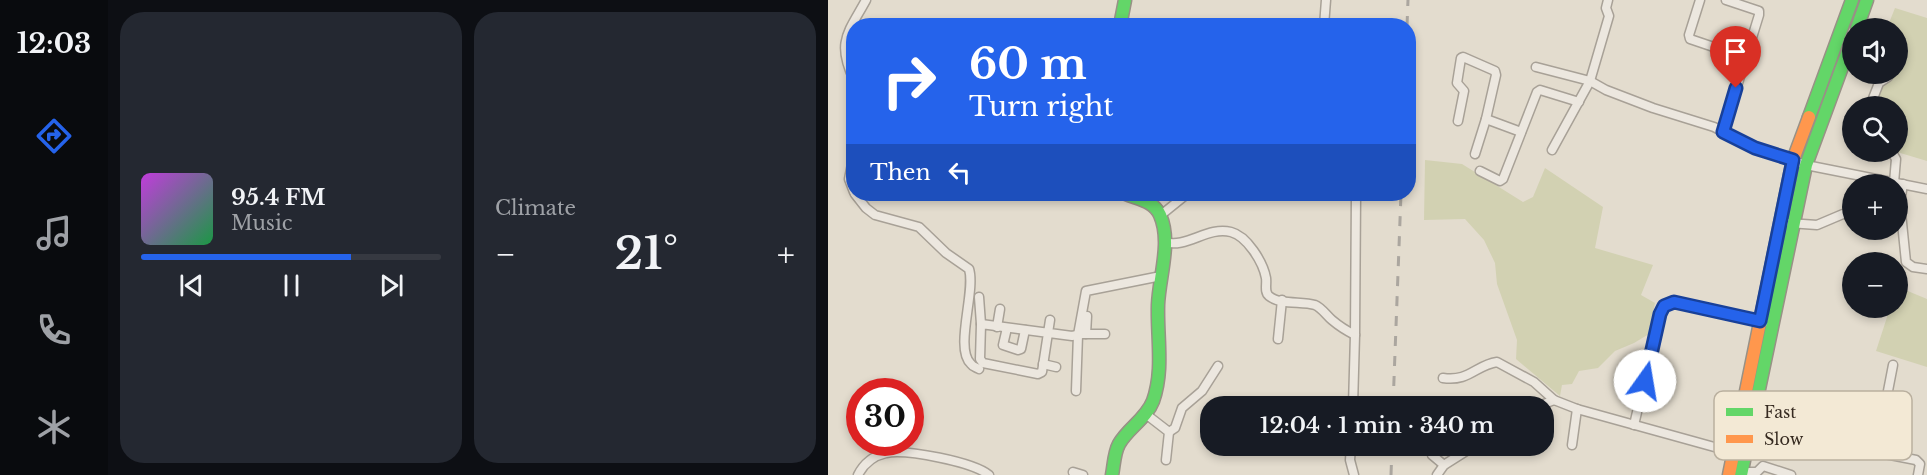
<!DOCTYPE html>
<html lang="en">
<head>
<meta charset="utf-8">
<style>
	:root { --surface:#171b24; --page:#242831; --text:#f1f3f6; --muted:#9ea1a6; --line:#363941; --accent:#2563eb }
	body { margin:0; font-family:"Libre Baskerville",serif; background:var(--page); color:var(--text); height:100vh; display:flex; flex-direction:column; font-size:22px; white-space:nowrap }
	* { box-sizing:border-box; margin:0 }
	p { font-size:20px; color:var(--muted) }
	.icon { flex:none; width:33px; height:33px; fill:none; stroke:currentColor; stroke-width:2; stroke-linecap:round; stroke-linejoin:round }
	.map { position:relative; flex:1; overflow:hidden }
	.side { display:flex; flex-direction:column; gap:12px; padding:12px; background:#0d0f14; width:720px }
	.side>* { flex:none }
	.guide { position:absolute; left:18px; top:18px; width:570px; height:183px; border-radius:24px; box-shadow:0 3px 9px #0003; background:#2563eb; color:#fff; overflow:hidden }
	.tools { position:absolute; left:1014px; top:18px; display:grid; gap:12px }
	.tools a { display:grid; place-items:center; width:66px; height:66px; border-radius:50%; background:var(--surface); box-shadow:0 3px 9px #0003; font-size:30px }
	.speed { position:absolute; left:18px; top:378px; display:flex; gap:12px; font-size:30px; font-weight:700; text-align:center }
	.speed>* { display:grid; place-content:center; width:78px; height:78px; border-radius:50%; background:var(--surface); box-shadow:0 3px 9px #0003; line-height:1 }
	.speed .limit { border:9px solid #d22; background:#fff; color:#111 }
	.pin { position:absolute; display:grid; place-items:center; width:51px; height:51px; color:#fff; margin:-62px -26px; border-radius:50% 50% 50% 0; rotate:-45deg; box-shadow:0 0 6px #0007 }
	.pin .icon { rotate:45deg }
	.me { position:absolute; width:66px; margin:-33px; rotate:13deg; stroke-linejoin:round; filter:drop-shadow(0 0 4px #0008) }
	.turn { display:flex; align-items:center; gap:21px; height:126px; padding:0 24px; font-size:27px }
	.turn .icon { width:78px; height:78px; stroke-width:2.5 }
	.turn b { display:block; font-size:42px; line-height:51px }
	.then { display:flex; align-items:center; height:57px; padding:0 24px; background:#0003; gap:12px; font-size:22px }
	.big { font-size:45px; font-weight:600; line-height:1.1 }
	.side .widget { flex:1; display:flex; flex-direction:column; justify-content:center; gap:9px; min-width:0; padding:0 21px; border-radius:24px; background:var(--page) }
	.song { display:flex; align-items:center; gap:18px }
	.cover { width:72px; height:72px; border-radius:9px; background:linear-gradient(135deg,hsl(290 70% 55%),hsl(140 70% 35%)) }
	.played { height:6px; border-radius:3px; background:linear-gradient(90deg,var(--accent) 70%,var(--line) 70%) }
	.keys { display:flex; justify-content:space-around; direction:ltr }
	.heat { display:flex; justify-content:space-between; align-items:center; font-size:33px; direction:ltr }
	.side .tiles { flex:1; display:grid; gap:12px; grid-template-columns:repeat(2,1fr) }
	.trip { position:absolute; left:372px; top:396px; width:354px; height:60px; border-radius:24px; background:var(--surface); box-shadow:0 3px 9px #0003; font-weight:600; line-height:60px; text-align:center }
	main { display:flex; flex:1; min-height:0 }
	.tab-bar { display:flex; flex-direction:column; width:108px; justify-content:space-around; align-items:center; background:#090b0e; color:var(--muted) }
	.tab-bar .icon { width:42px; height:42px }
	.tab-bar .current { color:var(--accent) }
	.tab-bar b { font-size:27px; color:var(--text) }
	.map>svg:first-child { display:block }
	.green { fill:#d2d1b2 }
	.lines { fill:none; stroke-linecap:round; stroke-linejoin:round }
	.street-casing { stroke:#a8a197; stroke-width:11 }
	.fast-casing { stroke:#989186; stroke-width:15 }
	.slow-casing { stroke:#989186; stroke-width:15 }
	.street { stroke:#ece7df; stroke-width:8 }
	.fast { stroke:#63d668; stroke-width:12 }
	.slow { stroke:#ff974d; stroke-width:12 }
	.rail { stroke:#aba69f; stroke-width:3; stroke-dasharray:10 10; stroke-linecap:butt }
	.route-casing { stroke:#184099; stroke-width:15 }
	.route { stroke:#2563eb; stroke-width:10 }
	.key { fill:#f3e9d5; stroke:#bab09f; stroke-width:1.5 }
	.key-label { font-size:16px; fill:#362a20 }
</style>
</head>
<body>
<main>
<nav class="tab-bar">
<b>12:03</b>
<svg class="icon current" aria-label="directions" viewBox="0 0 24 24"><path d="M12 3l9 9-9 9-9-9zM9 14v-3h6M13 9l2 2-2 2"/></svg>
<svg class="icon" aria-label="music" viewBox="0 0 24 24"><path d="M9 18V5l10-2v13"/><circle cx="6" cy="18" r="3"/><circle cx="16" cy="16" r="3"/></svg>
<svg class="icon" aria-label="phone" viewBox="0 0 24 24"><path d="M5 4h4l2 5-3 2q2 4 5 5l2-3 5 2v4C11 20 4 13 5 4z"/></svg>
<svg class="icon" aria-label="climate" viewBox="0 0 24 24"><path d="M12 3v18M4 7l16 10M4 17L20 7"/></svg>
</nav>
<section class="side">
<div class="tiles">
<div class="widget">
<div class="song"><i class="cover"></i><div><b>95.4 FM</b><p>Music</p></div></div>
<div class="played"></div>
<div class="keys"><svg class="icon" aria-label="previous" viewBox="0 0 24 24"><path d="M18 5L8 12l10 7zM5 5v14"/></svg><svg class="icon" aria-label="pause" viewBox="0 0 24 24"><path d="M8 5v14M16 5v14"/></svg><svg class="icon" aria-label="next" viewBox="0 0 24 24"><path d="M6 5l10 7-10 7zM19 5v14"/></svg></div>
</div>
<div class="widget"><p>Climate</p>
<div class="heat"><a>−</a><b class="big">21°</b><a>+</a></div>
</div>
</div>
</section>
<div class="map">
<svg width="1099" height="475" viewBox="0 0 1099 475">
	<rect width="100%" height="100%" fill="#e3dcce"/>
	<g class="green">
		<path d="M 1067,8 L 1099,18 L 1099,161 L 1069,152 L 1070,106 L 1038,106 L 1049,77 L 1062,82 L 1065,74 L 1070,74 L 1070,61 L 1072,53 L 1070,52 L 1070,28 L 1059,28 Z"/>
		<path d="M 597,160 L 634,164 L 695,202 L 705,197 L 717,168 L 775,207 L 767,248 L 825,265 L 813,295 L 827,303 L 821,334 L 806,343 L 787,351 L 770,368 L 751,371 L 744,384 L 734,385 L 732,396 L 688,359 L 689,340 L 669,284 L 667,263 L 656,240 L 637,219 L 596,220 Z"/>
		<path d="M 1070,287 L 1099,299 L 1099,367 L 1048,351 L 1062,308 L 1070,308 Z"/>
	</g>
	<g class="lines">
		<g class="street-casing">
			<g id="street">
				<path d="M 872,0 L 861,35 L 862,39 L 918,58"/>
				<path d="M 496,26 L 498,0"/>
				<path d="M 708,67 L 762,81 L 778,90 L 825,108 L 886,127 L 927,148 L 978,165 L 1099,189"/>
				<path d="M 26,80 C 8,42 20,33 38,0"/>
				<path d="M 1042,106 L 1051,83 L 1060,77 L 1061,74"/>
				<path d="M 630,121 L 636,91 L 629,83 L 633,58 L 635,57 L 667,71 L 668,75 L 658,119 L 693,132"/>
				<path d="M 895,132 L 931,15 L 931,11 L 898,0"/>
				<path d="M 724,150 L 762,81 L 781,16 L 778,8 L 780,0"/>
				<path d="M 1060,152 L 1065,154 L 1068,159 L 1066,183"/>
				<path d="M 26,154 L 21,179 L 26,192"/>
				<path d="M 647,154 L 658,119"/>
				<path d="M 652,171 L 672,181 L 675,179 L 709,92 L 712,90 L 751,102"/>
				<path d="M 1075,184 L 1072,203 L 1078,262 L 1085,267 L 1099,269"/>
				<path d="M 27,194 L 38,208 L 47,215 L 91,227 L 118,253 L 141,269 C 148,291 126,349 143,364 C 145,367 148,367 151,369"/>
				<path d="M 333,215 L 359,194"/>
				<path d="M 961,223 L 989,225 L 1015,214 L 1024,214"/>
				<path d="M 336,242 C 359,249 379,226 403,232 C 419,236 435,262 438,278 C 439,284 436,292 441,296 C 452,305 474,301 487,305 C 494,308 498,315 504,320 C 511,326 519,331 527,335"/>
				<path d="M 151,297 L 153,324"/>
				<path d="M 222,320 L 214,372 L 210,374 L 155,363 L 152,359 L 153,324 L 244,336 L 254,334 L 277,334"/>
				<path d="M 169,327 L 172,309"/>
				<path d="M 179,328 L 175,345 L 190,350 L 193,349 L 197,330"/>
				<path d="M 258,334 L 259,316"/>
				<path d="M 450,339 L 454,300"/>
				<path d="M 215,364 L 228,367"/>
				<path d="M 615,378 C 641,382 648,365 669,362 L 706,382 L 726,400"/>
				<path d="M 248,391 L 250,335 L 258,291 L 333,276"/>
				<path d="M 525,406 L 527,335 L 528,194"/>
				<path d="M 711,406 L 726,400 L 749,409 L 908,453"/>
				<path d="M 319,415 L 341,432 L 338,460"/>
				<path d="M 806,425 L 832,314 L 836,306 L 847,302 L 945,323"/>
				<path d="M 341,432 L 347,428 L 354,408 L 374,391 L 390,366"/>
				<path d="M 744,445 L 749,409"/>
				<path d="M 1011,445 L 1088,460 L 1092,464 L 1090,475"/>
				<path d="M 523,446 L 522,460 L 526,475"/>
				<path d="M 603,446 L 604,455 L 616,465"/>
				<path d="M 1048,453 L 1065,365"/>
				<path d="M 245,472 L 255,475"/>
				<path d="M 914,472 L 929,472 L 935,466 L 963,475"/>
				<path d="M 30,475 C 36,463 45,456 58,453 C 79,449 145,462 161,475"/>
				<path d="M 609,475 L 616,465 L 646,446"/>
			</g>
		</g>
		<g class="fast-casing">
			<g id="fast">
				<path d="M 292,26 L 297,0"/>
				<path d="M 1029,28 L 1039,0"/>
				<path d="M 981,117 L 1024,0"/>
				<path d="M 284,475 C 286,465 286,453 291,444 C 300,428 318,419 325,401 C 336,370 329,338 330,305 C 331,277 344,242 332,215 C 326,201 310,199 298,194"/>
				<path d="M 913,475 L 978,165 L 1024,40"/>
			</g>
		</g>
		<g class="slow-casing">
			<path id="slow" d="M 901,475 L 965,160 L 981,117"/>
		</g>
		<use href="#street" class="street"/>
		<use href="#fast" class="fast"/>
		<use href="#slow" class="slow"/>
		<g class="rail">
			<path d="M 579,26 L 580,0"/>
			<path d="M 565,406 L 573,194"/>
			<path d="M 563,475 L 564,446"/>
		</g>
	</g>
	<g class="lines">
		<g class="route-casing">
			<path id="route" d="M 817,381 L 832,314 L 836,306 L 846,302 L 932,321 L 965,160 L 927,148 L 895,132 L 908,88"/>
		</g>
		<use href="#route" class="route"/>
	</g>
	<rect x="886" y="391" width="198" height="69" rx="9" class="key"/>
	<rect x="898" y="408" width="27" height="8" fill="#63d668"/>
	<rect x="898" y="435" width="27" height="8" fill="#ff974d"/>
	<g class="key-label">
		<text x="936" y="418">Fast</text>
		<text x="936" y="445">Slow</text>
	</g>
</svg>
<div class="tools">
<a><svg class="icon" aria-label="sound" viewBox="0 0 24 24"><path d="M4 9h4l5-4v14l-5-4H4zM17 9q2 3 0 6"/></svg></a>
<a><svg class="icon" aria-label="search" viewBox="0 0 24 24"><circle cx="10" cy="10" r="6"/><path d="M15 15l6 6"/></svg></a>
<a>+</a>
<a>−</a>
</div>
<div class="speed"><div class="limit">30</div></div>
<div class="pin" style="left:908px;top:88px;background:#d93025"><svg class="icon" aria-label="arrive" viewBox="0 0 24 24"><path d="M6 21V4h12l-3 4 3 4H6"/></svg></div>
<svg class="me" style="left:817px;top:381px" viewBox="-20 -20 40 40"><circle r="19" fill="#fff"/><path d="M0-13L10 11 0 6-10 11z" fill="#2563eb"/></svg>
<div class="trip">12:04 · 1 min · 340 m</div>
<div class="guide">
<div class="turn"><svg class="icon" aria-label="right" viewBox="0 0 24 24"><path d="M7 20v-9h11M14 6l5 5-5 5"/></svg><div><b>60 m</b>Turn right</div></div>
<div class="then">Then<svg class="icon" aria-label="left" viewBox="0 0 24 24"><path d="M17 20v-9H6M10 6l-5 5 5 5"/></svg></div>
</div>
</div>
</main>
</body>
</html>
